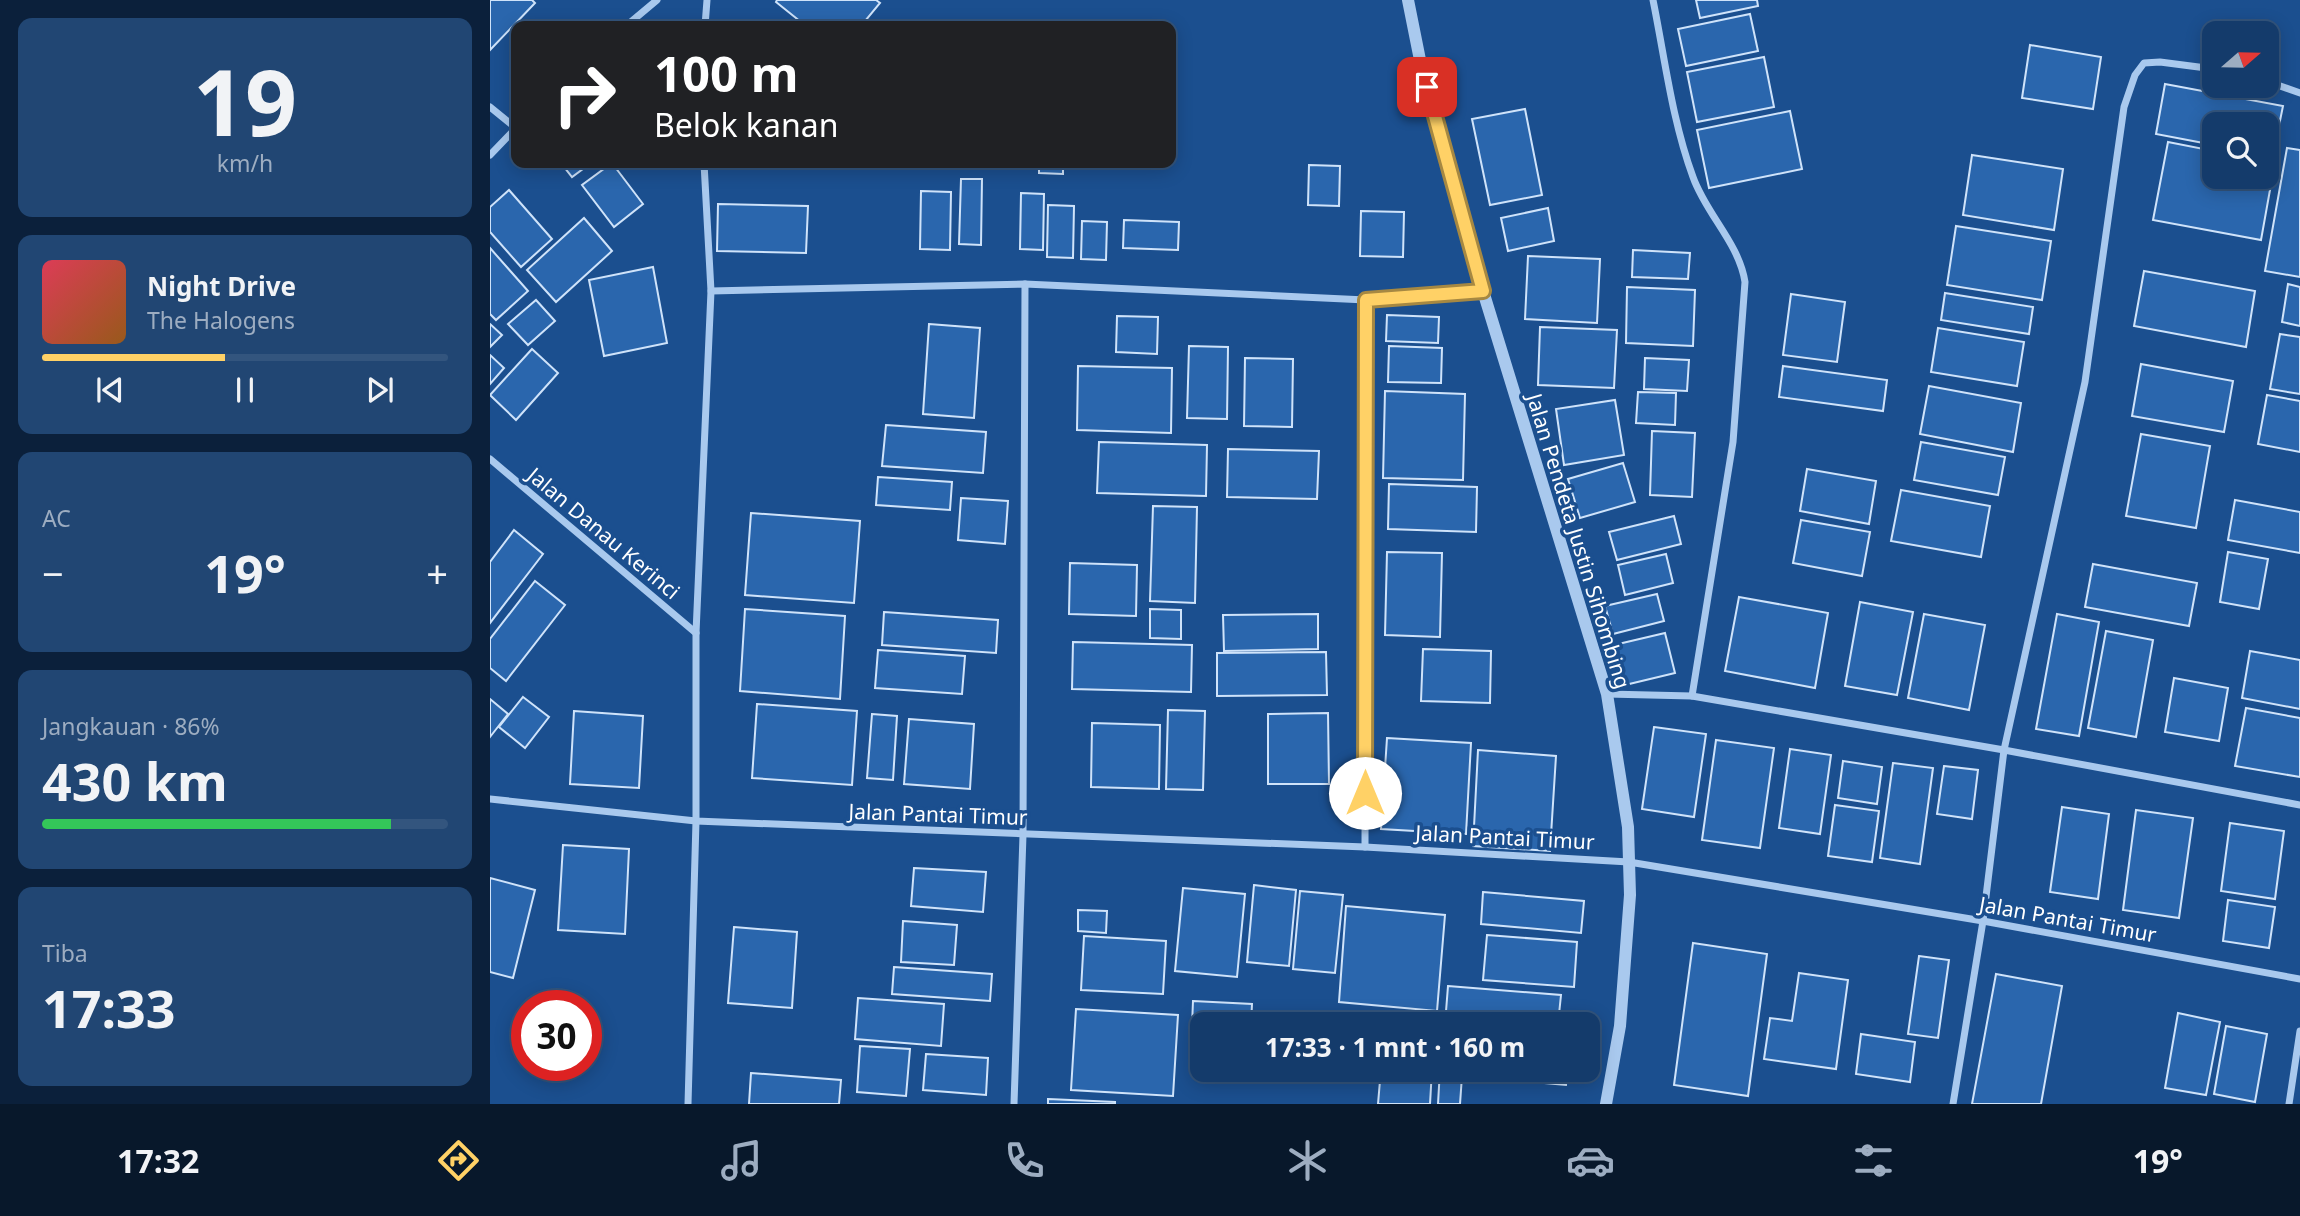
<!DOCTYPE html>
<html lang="id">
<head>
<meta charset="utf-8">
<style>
	:root { --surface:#143b6b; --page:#214673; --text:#f1f3f6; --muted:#9dadc1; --line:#33557e; --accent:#ffd166 }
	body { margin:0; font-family:"Noto Sans",sans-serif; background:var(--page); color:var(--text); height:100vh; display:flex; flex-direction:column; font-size:26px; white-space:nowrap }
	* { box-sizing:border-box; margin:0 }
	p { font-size:23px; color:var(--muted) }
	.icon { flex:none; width:38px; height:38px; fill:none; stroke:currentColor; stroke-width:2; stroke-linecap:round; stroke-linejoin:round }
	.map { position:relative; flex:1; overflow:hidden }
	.panel { display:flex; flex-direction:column; gap:18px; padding:18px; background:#0b203b; width:490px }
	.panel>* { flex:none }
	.top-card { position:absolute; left:21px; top:21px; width:665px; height:147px; border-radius:14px; box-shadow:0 4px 18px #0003,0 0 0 2px var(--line); background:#202124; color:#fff; overflow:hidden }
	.needle { width:46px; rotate:70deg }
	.buttons { position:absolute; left:1712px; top:21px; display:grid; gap:14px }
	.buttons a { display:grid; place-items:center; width:77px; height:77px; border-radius:14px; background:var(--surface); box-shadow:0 4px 18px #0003,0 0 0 2px var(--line); font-size:35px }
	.speed { position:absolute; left:21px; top:990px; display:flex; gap:14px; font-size:35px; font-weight:700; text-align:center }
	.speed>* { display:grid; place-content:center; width:91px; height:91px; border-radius:50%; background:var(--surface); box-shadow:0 4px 18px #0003,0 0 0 2px var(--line); line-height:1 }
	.speed .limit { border:10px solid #d22; background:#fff; color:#111 }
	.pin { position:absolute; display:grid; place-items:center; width:60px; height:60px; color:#fff; margin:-30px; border-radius:14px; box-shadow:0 4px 10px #0006 }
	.me { position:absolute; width:77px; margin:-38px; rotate:0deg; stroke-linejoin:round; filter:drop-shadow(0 0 5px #0008) }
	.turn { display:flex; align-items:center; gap:24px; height:147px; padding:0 28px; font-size:32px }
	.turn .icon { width:91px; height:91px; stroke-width:2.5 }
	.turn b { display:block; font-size:49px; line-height:60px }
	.big { font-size:52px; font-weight:700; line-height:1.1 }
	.panel .widget { flex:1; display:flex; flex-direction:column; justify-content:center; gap:10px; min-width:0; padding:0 24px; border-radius:14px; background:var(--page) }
	.panel .dial { align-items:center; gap:0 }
	.dial b { font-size:91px; line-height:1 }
	.song { display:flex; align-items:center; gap:21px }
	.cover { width:84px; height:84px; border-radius:10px; background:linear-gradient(135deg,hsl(350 70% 55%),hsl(30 70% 35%)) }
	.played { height:7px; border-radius:4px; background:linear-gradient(90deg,var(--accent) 45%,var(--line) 45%) }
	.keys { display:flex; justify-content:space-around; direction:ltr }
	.heat { display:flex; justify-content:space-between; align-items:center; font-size:38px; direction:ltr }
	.charge { height:10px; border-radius:5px; background:linear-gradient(90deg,#34c759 86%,var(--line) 0) }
	.trip { position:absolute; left:700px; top:1012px; width:410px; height:70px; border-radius:14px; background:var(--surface); box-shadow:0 4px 18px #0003,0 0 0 2px var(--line); font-weight:700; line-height:70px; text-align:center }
	.menu { display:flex; height:112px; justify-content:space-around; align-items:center; background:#08182b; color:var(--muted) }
	.menu .icon { width:49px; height:49px }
	.menu .selected { color:var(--accent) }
	.menu b { font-size:32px; color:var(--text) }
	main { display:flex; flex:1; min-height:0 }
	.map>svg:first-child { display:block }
	.building { fill:#2a66ad; stroke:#cfe3fa; stroke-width:2 }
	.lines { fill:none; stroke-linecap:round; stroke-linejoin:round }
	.minor { stroke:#a9c9ee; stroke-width:7 }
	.tertiary { stroke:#a9c9ee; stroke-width:12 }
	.route-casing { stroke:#a68842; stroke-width:18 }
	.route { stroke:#ffd166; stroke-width:12 }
	.labels { text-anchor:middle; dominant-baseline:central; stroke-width:7; stroke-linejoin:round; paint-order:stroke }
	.street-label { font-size:21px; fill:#fff; stroke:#1b4f8f }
</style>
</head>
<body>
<main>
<section class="panel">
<div class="widget dial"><b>19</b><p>km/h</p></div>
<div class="widget">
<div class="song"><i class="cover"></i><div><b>Night Drive</b><p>The Halogens</p></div></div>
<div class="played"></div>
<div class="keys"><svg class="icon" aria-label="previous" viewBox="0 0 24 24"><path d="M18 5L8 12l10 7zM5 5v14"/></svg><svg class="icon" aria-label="pause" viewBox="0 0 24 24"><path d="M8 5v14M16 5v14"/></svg><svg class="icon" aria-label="next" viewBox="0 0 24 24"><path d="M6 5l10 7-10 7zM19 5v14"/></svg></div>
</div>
<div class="widget"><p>AC</p>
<div class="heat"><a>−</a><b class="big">19°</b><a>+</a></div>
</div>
<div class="widget"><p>Jangkauan · 86%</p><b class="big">430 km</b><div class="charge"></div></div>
<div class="widget"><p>Tiba</p><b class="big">17:33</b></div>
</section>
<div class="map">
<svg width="1810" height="1104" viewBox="0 0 1810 1104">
	<rect width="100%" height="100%" fill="#1b4f8f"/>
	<g class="building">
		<path d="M 0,0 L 42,0 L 45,3 L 0,50 Z"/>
		<path d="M 287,0 L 386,0 L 390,3 L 371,26 L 316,26 L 286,2 Z"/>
		<path d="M 1206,0 L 1267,0 L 1268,6 L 1210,18 Z"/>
		<path d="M 1260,14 L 1268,51 L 1196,66 L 1188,29 Z"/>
		<path d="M 1540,45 L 1611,57 L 1603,109 L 1532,98 Z"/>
		<path d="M 1274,57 L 1284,107 L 1207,122 L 1197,72 Z"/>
		<path d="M 1675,84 L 1793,106 L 1783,155 L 1776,154 L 1776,124 L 1724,124 L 1724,145 L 1666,134 Z"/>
		<path d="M 1035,109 L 1052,195 L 1000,205 L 982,119 Z"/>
		<path d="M 1300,111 L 1312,169 L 1219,188 L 1207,130 Z"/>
		<path d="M 1678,142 L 1724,151 L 1724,177 L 1776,177 L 1776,160 L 1785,162 L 1771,240 L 1663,220 Z"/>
		<path d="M 1797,148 L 1810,150 L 1810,277 L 1775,271 Z"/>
		<path d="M 1482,155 L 1573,169 L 1564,230 L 1473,215 Z"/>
		<path d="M 71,163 L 101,163 L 82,177 Z"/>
		<path d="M 122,163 L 153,204 L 124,227 L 92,185 Z"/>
		<path d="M 549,163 L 573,163 L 573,174 L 549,173 Z"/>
		<path d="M 819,165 L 850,166 L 849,206 L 818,205 Z"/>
		<path d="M 471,179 L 492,179 L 491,245 L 469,244 Z"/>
		<path d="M 19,190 L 62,239 L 31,267 L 0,232 L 0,207 Z"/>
		<path d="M 431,191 L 461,192 L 460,250 L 430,249 Z"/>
		<path d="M 531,193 L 554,194 L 553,250 L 530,249 Z"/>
		<path d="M 228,204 L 318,206 L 316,253 L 227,251 Z"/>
		<path d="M 558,205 L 584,206 L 583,258 L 557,257 Z"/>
		<path d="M 1058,208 L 1064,241 L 1018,251 L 1011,218 Z"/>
		<path d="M 871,211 L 914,212 L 913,257 L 870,256 Z"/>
		<path d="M 94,218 L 122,251 L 66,302 L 37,270 Z"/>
		<path d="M 634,220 L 689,222 L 688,250 L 633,248 Z"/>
		<path d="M 592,221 L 617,222 L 616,260 L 591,259 Z"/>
		<path d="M 1466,226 L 1561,241 L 1552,300 L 1457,285 Z"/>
		<path d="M 0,248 L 38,291 L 6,320 L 0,314 Z"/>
		<path d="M 1143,250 L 1200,253 L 1198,279 L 1142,277 Z"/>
		<path d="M 1038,256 L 1110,259 L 1107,323 L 1035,319 Z"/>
		<path d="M 163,267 L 177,343 L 114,356 L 99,280 Z"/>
		<path d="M 1654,271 L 1765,291 L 1756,347 L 1644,326 Z"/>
		<path d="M 1798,284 L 1810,287 L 1810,326 L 1792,322 Z"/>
		<path d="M 1137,287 L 1205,290 L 1203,346 L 1136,343 Z"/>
		<path d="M 1455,293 L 1543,307 L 1539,334 L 1451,320 Z"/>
		<path d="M 1301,294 L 1355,302 L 1347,362 L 1293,355 Z"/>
		<path d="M 46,300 L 65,321 L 38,345 L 18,324 Z"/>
		<path d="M 897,315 L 949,317 L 948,343 L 896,341 Z"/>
		<path d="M 627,316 L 668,317 L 667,354 L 626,352 Z"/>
		<path d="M 0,324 L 12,335 L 0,347 Z"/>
		<path d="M 439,324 L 490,328 L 484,418 L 433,414 Z"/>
		<path d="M 1050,327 L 1127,330 L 1124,388 L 1048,385 Z"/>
		<path d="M 1448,328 L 1534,342 L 1527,386 L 1441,372 Z"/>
		<path d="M 1790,334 L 1810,337 L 1810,394 L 1780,389 Z"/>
		<path d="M 699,346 L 738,347 L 737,419 L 697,418 Z"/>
		<path d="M 899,346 L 952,348 L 951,383 L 898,382 Z"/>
		<path d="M 42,349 L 68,373 L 26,420 L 0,395 Z"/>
		<path d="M 0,355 L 14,368 L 0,384 Z"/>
		<path d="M 755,358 L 803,359 L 802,427 L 754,426 Z"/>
		<path d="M 1155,358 L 1199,360 L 1197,391 L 1154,389 Z"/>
		<path d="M 1651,364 L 1743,381 L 1734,432 L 1642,416 Z"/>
		<path d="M 588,366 L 682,368 L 681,433 L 587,430 Z"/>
		<path d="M 1293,366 L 1397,380 L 1393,411 L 1289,397 Z"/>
		<path d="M 1439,386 L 1531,403 L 1523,452 L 1430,434 Z"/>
		<path d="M 895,391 L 975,394 L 973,480 L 893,478 Z"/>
		<path d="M 1148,392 L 1186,393 L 1185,425 L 1146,423 Z"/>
		<path d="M 1777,395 L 1810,401 L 1810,452 L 1768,444 Z"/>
		<path d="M 1125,400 L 1134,455 L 1074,465 L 1066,409 Z"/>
		<path d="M 396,425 L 496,432 L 493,473 L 392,466 Z"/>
		<path d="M 1162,431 L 1205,433 L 1202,497 L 1160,495 Z"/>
		<path d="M 1651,434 L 1720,446 L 1706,528 L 1636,516 Z"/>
		<path d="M 609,442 L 717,445 L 716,496 L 607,493 Z"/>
		<path d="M 1431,442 L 1515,457 L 1508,495 L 1424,480 Z"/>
		<path d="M 738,449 L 829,451 L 827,499 L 737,497 Z"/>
		<path d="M 1133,463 L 1145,502 L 1090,518 L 1078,479 Z"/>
		<path d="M 1317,469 L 1386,481 L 1379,524 L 1310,511 Z"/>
		<path d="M 388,477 L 462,482 L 460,510 L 386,505 Z"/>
		<path d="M 899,484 L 987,487 L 986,532 L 898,529 Z"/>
		<path d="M 1411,490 L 1500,506 L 1491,557 L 1401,541 Z"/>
		<path d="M 471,498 L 518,501 L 515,544 L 468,540 Z"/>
		<path d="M 1745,500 L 1810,512 L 1810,553 L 1738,540 Z"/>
		<path d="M 663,506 L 707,507 L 705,603 L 660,601 Z"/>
		<path d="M 261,513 L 370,521 L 364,603 L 255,595 Z"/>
		<path d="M 1184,516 L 1191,544 L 1127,560 L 1119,532 Z"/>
		<path d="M 1311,520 L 1380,532 L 1372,576 L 1303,563 Z"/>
		<path d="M 24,530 L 53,554 L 0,623 L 0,562 Z"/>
		<path d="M 897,552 L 952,553 L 950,637 L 895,635 Z"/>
		<path d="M 1738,552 L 1778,559 L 1769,609 L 1730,602 Z"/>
		<path d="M 1176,554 L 1183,583 L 1135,595 L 1128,565 Z"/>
		<path d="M 580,563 L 647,565 L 646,616 L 579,614 Z"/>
		<path d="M 1603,564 L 1707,583 L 1699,626 L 1595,607 Z"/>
		<path d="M 45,581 L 75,605 L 16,681 L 0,668 L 0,639 Z"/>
		<path d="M 1167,594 L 1174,621 L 1123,634 L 1115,606 Z"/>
		<path d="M 1249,597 L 1338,613 L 1325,688 L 1235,671 Z"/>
		<path d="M 1370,602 L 1423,612 L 1407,695 L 1355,686 Z"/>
		<path d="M 255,609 L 355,616 L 350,699 L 250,691 Z"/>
		<path d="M 660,609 L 691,610 L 691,639 L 660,638 Z"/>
		<path d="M 394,612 L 508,620 L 506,653 L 392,645 Z"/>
		<path d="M 828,614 L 828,649 L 734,651 L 733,615 Z"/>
		<path d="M 1434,614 L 1495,625 L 1479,710 L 1418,698 Z"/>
		<path d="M 1567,614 L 1609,622 L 1589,736 L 1546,729 Z"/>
		<path d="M 1616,631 L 1663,640 L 1646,737 L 1598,728 Z"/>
		<path d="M 1175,633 L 1185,673 L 1135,685 L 1124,645 Z"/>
		<path d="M 583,642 L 702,645 L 701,692 L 582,689 Z"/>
		<path d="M 933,649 L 1001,651 L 1000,703 L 931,701 Z"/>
		<path d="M 388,650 L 475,656 L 472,694 L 385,688 Z"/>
		<path d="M 1760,651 L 1810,660 L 1810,709 L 1752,698 Z"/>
		<path d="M 836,652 L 837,695 L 727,696 L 727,653 Z"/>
		<path d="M 1684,678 L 1738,688 L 1729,741 L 1675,732 Z"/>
		<path d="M 33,697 L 59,717 L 35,748 L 9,727 Z"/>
		<path d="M 0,699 L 18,714 L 0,737 Z"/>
		<path d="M 267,704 L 367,711 L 362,785 L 262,778 Z"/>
		<path d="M 1756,708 L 1810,718 L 1810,777 L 1745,766 Z"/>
		<path d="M 678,710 L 715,711 L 713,790 L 676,789 Z"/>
		<path d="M 84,711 L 153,716 L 149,788 L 80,784 Z"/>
		<path d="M 838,713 L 839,784 L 778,784 L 778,714 Z"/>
		<path d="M 382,714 L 407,716 L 403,780 L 377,778 Z"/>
		<path d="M 419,719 L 484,724 L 480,789 L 414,784 Z"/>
		<path d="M 602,723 L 670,725 L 669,789 L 601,787 Z"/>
		<path d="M 1164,727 L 1216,734 L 1204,817 L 1152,809 Z"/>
		<path d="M 897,738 L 981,743 L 976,834 L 891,829 Z"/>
		<path d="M 1226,740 L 1284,748 L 1270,848 L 1212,840 Z"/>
		<path d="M 1300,749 L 1341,755 L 1330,834 L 1289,828 Z"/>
		<path d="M 988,750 L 1066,756 L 1060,851 L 983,846 Z"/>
		<path d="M 1353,761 L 1392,767 L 1387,804 L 1348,798 Z"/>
		<path d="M 1403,763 L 1443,768 L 1430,864 L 1390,858 Z"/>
		<path d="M 1454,766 L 1488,770 L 1482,819 L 1447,814 Z"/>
		<path d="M 1345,805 L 1389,811 L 1382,862 L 1338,856 Z"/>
		<path d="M 1572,807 L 1619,814 L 1608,899 L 1560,892 Z"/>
		<path d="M 1646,810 L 1703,818 L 1689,918 L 1633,910 Z"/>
		<path d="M 1740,823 L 1794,831 L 1785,899 L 1731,891 Z"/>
		<path d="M 73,845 L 139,849 L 135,934 L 68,930 Z"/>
		<path d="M 424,868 L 496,872 L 493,912 L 421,906 Z"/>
		<path d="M 0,878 L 45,890 L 23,978 L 0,972 Z"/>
		<path d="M 764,885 L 806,890 L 799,966 L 757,962 Z"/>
		<path d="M 693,888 L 755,894 L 747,977 L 685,971 Z"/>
		<path d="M 810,891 L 853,895 L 845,973 L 803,969 Z"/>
		<path d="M 993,892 L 1094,901 L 1091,933 L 991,924 Z"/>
		<path d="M 1738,900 L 1785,907 L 1779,948 L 1733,941 Z"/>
		<path d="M 856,906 L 955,915 L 947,1011 L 849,1002 Z"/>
		<path d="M 588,910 L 617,911 L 616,933 L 588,931 Z"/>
		<path d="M 413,921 L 467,925 L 464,965 L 411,962 Z"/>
		<path d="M 244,927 L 307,932 L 302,1008 L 238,1003 Z"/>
		<path d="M 997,935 L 1087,942 L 1084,987 L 993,980 Z"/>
		<path d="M 594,936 L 676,941 L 673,994 L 591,990 Z"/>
		<path d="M 1203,943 L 1277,954 L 1258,1096 L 1184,1085 Z"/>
		<path d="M 1429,956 L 1459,960 L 1448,1038 L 1418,1034 Z"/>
		<path d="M 404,967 L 502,974 L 500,1001 L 402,994 Z"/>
		<path d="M 1309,973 L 1358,980 L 1346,1069 L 1274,1059 L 1280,1018 L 1302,1021 Z"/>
		<path d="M 1506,974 L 1572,986 L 1551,1104 L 1482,1104 Z"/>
		<path d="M 958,986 L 1071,995 L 1068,1024 L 955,1024 Z"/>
		<path d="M 368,998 L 454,1004 L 451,1046 L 365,1039 Z"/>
		<path d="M 703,1001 L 762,1004 L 761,1024 L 712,1024 L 712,1051 L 701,1050 Z"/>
		<path d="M 586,1009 L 688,1015 L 683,1096 L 581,1090 Z"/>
		<path d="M 1688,1013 L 1730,1022 L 1716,1095 L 1675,1088 Z"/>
		<path d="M 774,1018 L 839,1021 L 839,1024 L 774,1024 Z"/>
		<path d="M 1736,1026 L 1777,1034 L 1765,1102 L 1724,1094 Z"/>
		<path d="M 1371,1034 L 1425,1042 L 1420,1082 L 1366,1074 Z"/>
		<path d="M 370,1046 L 420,1049 L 416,1096 L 367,1092 Z"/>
		<path d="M 436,1054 L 498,1058 L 496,1095 L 433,1090 Z"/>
		<path d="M 891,1069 L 942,1069 L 940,1104 L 888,1104 Z"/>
		<path d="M 950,1069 L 1078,1069 L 1076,1085 L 972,1076 L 970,1104 L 948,1104 Z"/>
		<path d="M 261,1073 L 351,1080 L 349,1104 L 259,1104 Z"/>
		<path d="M 558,1099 L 625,1102 L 625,1104 L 558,1104 Z"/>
	</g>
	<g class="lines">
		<g class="minor">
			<path d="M 1163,0 C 1175,59 1182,120 1203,177 C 1216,214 1249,243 1255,282 L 1243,442 L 1202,696"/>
			<path d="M 136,26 L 167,0"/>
			<path d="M 215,26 L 217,0"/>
			<path d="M 1776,81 L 1810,93"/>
			<path d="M 0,107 L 26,128 L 0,155"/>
			<path d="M 221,291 L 535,284 L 876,300 L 993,291"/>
			<path d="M 0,459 L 206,633"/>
			<path d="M 1117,694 L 1202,696 L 1514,750 L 1810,805"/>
			<path d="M 0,799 L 206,821 L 875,847 L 1139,862 L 1493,921 L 1810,979"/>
			<path d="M 875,847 L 876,300"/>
			<path d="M 198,1104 L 206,821 L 206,633 L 221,291 L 214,163"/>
			<path d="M 524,1104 L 533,835 L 535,284"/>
			<path d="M 1463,1104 L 1493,921 L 1514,750 L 1595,382 L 1634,107 L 1645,75 L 1654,63 L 1670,62 L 1724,69"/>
			<path d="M 1799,1104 L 1810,1031"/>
		</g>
		<path class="tertiary" d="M 918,0 L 930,60 L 958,168 L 993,291 L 1117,694 L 1138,827 L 1140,895 L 1130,1026 L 1116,1104"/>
	</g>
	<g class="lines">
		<g class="route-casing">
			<path id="route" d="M 875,793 L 876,300 L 993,291 L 937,87"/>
		</g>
		<use href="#route" class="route"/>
	</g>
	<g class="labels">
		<g class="street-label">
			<text transform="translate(114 533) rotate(40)">Jalan Danau Kerinci</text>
			<text transform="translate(1089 541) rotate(73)">Jalan Pendeta Justin Sihombing</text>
			<text transform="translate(448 814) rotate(2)">Jalan Pantai Timur</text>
			<text transform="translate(1015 837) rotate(3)">Jalan Pantai Timur</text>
			<text transform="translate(1578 919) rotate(10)">Jalan Pantai Timur</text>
		</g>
	</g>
</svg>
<div class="buttons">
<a><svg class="needle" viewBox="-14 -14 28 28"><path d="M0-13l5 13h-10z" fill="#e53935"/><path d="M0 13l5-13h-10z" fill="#9dadc1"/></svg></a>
<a><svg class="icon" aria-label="search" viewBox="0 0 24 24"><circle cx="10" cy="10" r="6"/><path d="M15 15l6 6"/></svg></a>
</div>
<div class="speed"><div class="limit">30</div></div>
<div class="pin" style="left:937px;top:87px;background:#d93025"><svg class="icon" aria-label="arrive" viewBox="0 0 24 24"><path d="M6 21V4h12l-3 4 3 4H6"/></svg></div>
<svg class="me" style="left:875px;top:793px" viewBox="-20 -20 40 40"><circle r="19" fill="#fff"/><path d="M0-13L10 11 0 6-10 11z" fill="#ffd166"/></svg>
<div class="trip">17:33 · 1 mnt · 160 m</div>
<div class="top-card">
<div class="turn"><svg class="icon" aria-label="right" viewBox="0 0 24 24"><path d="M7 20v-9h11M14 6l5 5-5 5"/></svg><div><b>100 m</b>Belok kanan</div></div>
</div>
</div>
</main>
<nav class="menu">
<b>17:32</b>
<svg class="icon selected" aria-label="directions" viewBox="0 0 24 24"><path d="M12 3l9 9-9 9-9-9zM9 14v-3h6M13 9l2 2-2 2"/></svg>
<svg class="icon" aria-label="music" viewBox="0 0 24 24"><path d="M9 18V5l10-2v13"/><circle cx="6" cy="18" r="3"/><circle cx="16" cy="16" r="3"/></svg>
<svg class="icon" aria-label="phone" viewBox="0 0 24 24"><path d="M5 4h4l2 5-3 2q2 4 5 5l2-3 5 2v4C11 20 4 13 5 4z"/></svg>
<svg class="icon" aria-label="climate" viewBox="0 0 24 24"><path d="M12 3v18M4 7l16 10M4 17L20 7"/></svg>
<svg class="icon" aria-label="car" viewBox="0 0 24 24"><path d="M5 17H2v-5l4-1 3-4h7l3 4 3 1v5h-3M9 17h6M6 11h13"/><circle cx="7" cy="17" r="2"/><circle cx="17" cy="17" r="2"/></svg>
<svg class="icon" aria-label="filters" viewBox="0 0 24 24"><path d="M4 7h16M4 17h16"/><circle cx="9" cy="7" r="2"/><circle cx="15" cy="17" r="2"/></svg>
<b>19°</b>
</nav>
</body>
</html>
